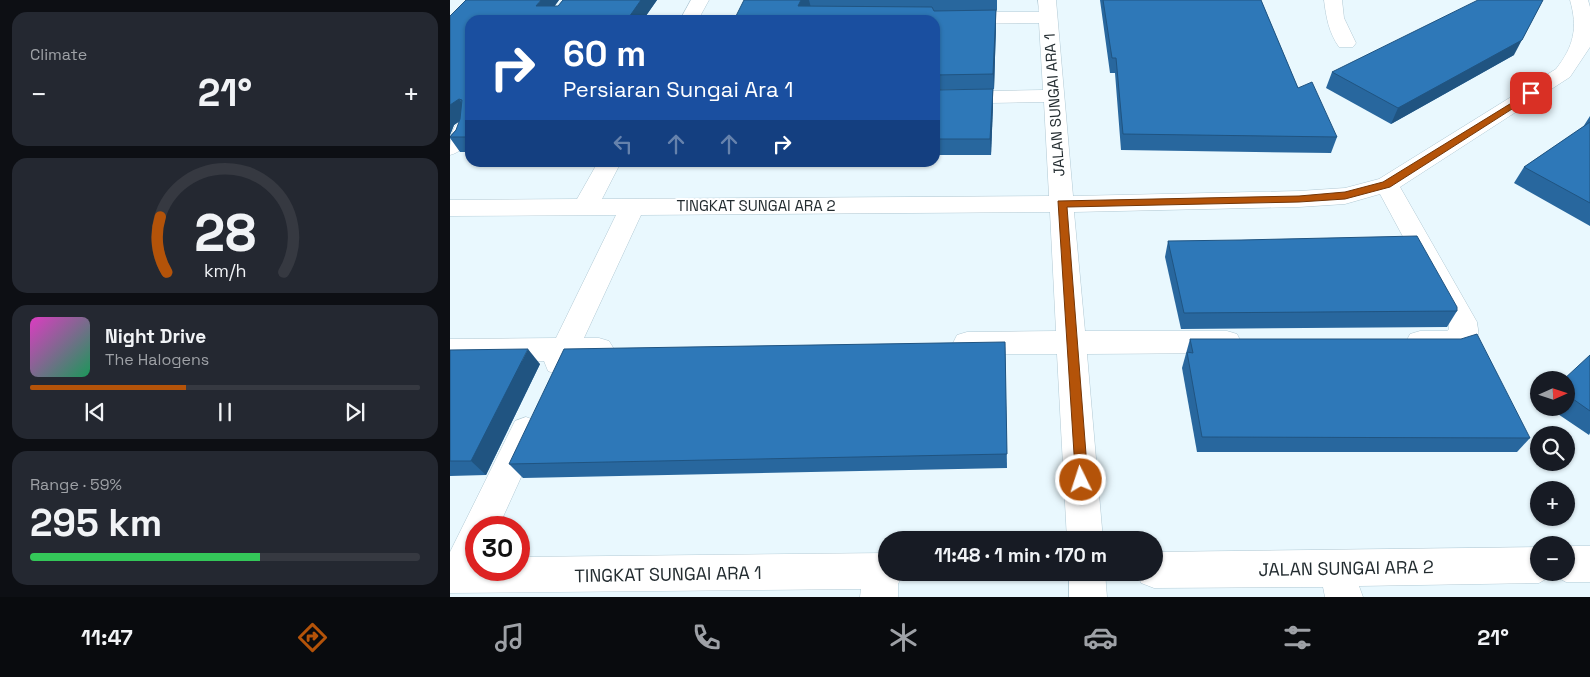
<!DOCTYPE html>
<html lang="en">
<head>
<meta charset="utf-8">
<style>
	:root { --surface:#171b24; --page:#242831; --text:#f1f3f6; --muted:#9ea1a6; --line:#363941; --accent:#b45309 }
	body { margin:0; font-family:"Space Grotesk",sans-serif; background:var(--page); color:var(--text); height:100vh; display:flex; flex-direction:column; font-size:19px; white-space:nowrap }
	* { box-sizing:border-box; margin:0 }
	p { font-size:16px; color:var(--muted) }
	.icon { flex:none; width:28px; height:28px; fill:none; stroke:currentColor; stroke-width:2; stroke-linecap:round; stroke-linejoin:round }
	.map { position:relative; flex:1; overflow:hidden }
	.drawer { display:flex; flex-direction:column; gap:12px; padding:12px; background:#0d0f14; width:450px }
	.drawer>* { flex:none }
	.hud { position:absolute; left:15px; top:15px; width:475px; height:152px; border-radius:15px; box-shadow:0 1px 4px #0004; background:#1a4fa0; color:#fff; overflow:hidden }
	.needle { width:32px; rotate:87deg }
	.buttons { position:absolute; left:1080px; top:371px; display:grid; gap:10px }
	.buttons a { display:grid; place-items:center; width:45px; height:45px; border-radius:50%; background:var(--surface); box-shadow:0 1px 4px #0004; font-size:25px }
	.speed { position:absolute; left:15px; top:516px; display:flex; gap:10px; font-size:25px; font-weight:700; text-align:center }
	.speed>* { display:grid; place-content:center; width:65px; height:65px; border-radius:50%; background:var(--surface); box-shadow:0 1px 4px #0004; line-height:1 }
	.speed .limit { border:8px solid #d22; background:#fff; color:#111 }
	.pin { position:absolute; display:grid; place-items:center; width:42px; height:42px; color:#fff; margin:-21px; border-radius:10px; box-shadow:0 2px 8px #0006 }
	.me { position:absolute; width:55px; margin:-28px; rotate:356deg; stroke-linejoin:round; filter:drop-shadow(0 0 4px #0008) }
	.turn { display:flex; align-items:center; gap:18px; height:105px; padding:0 15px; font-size:22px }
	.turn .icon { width:65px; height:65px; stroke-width:2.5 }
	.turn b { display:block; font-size:35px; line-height:42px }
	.lanes { display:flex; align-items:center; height:48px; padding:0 15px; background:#0003; justify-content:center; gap:25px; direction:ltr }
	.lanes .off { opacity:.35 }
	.big { font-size:38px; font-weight:800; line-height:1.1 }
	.drawer .widget { flex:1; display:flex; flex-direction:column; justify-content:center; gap:8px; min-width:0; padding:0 18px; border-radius:15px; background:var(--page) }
	.drawer .dial { align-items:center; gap:0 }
	.dial svg { height:130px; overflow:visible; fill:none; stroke:var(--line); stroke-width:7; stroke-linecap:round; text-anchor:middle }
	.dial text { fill:var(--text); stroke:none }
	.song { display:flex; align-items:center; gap:15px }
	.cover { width:60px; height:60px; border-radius:8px; background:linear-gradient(135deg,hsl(310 70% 55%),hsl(150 70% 35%)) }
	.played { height:5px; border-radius:2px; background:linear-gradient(90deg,var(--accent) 40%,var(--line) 40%) }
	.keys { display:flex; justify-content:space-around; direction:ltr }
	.heat { display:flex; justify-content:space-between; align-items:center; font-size:28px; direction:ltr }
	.charge { height:8px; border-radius:4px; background:linear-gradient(90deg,#34c759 59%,var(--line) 0) }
	.trip { position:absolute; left:428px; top:531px; width:285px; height:50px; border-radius:25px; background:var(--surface); box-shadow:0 1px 4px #0004; font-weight:800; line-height:50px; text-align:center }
	.tabs { display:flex; height:80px; justify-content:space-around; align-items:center; background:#090b0e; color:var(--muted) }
	.tabs .icon { width:35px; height:35px }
	.tabs .selected { color:var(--accent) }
	.tabs b { font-size:22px; color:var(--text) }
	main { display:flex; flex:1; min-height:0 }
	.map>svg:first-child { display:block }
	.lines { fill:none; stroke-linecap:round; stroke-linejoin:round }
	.minor-casing { stroke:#b1c9d4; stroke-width:1 }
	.minor { fill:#fff; fill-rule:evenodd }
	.wall { fill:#28679e }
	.shaded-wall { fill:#205481 }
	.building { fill:#2e78b8; stroke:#205481 }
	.route { fill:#b45309; stroke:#753606 }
	.labels { text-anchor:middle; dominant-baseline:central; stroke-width:4; stroke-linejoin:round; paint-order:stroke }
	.street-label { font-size:15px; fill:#232c30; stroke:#fff }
	.near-street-label { font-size:18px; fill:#232c30; stroke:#fff }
</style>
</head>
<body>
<main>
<section class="drawer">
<div class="widget"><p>Climate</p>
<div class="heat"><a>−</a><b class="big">21°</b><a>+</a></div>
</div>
<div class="widget dial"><svg viewBox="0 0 100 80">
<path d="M14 69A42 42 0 1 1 86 69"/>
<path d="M14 69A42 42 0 0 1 10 35" stroke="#b45309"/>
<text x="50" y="56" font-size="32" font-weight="700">28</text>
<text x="50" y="72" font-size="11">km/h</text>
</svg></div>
<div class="widget">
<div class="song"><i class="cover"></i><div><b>Night Drive</b><p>The Halogens</p></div></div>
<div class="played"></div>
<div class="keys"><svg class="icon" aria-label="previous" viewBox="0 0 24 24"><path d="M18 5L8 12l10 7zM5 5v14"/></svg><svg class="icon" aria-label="pause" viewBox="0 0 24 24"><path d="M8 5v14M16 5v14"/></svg><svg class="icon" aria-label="next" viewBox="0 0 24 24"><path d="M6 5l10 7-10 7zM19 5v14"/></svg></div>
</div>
<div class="widget"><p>Range · 59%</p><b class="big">295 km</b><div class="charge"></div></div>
</section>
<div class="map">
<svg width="1140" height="597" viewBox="0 0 1140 597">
	<rect width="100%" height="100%" fill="#e9f8fe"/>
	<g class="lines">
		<g class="minor-casing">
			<g id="minor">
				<path d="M 241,0 L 259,0 L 248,20 L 230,20 Z"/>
				<path d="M 588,0 L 606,0 L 623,196 L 849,191 L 895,188 L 929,179 L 1106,69 C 1124,46 1128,28 1120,0 L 1138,0 L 1140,7 L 1140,47 L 1120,77 L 950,187 L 1027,322 C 1027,326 1029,330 1028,334 C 1025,357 975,355 960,350 L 956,342 L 960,334 L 970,331 L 997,331 L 999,329 L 999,322 L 930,194 L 895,204 L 849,207 L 624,212 L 635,331 L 777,331 L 787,334 L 791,342 L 787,350 L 777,353 L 637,354 L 653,540 L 617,540 L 607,354 L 517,354 L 507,351 L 503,343 L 507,335 L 517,332 L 606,331 L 600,212 L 191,215 L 134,338 L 149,338 L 159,341 L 164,349 L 159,357 L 149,360 L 124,361 L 118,371 L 108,375 L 98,371 L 94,361 L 0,363 L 0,339 L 106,338 L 166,215 L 0,216 L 0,200 L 127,199 L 148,162 L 171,162 L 152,199 L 599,196 L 594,102 L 485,104 L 485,92 L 593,90 L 589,23 L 509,24 L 502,22 L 500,18 L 502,14 L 509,12 L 589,12 Z"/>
				<path d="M 874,0 L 892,0 L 894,18 L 906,43 L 903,47 L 889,47 C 879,33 876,17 874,0 Z"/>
				<path d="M 20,116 C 20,133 19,150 0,155 C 0,138 1,121 20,116 Z"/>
				<path d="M 76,417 L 87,421 L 92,431 L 48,528 L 26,528 L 26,570 L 69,570 L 69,557 L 436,553 L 436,572 L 454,572 L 448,584 L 448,597 L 410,597 L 411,589 L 0,593 L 0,552 L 65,421 Z"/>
				<path d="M 1116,546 L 1140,546 L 1140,582 L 1116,582 L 1103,575 L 1089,583 L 909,586 L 913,597 L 875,597 L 873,587 L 704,588 L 691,583 L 687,572 L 704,572 L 704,552 L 1089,547 L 1089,572 L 1116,572 Z"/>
				<path d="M 619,572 L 655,572 L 657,597 L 619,597 Z"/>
			</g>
		</g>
		<use href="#minor" class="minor"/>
	</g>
	<g class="wall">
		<path d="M 109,0 L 104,6 L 108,6 L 113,0 L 207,0 L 193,20 L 20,20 L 20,152 L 10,152 L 0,138 L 0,136 L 6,130 L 10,121 L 4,125 L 0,135 L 0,16 Z"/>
		<path d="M 294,0 L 547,0 L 547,10 L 546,11 L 546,25 L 544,89 L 485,90 L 485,20 Z"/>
		<path d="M 650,0 L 811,0 L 848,88 L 887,137 L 881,153 L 671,150 L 665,73 L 660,73 Z"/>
		<path d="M 1064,55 L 941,124 L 876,88 L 882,72 Z"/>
		<path d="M 543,89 L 543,105 L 541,155 L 485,155 L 485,90 Z"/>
		<path d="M 1140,116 L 1140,226 L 1064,183 L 1074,167 L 1133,127 Z"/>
		<path d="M 718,241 L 1007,311 L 997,327 L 731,329 L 715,257 Z"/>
		<path d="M 740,339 L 1080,438 L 1067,452 L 747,452 L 732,368 Z"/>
		<path d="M 555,342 L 557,468 L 73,478 L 59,464 Z"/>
		<path d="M 0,350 L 90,364 L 36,475 L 0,476 Z"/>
		<path d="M 1140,355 L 1140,433 L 1139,435 L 1099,408 L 1116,408 L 1116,380 Z"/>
	</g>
	<g class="shaded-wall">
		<path d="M 91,0 L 109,0 L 95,20 L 86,6 Z"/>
		<path d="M 191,0 L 207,0 L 193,20 L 177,20 Z"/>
		<path d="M 351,0 L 359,0 L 362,12 L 348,6 Z"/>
		<path d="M 1093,0 L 1064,55 L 941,124 L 948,108 Z"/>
		<path d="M 546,10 L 546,25 L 544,89 L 543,74 Z"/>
		<path d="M 543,89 L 543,105 L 541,155 L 540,139 Z"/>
		<path d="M 9,99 L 19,114 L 4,125 L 0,135 L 0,105 Z"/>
		<path d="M 78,349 L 90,364 L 36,475 L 21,461 Z"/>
	</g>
	<g class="building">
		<path d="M 16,0 L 91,0 L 86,6 L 108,6 L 113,0 L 191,0 L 177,20 L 20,20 L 20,137 L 0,137 L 6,130 L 10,119 L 12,100 L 9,99 L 0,105 L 0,16 Z"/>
		<path d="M 294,0 L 351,0 L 348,6 L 482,7 L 484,11 L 546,10 L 543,74 L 485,75 L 485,20 L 284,20 Z"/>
		<path d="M 653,0 L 811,0 L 848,88 L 862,82 L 887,137 L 673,134 L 666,58 L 662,58 Z"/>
		<path d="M 1028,0 L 1093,0 L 1072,40 L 948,108 L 882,72 Z"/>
		<path d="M 543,89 L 540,139 L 485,139 L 485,90 Z"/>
		<path d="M 1140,122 L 1140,203 L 1074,167 Z"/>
		<path d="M 967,236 L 1007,307 L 1007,311 L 734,313 L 718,241 L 791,240 Z"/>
		<path d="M 1027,334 L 1080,438 L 752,437 L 737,352 L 743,353 L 740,339 L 1011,339 Z"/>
		<path d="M 555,342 L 557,454 L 59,464 L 114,349 Z"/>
		<path d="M 78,349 L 21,461 L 0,461 L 0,350 Z"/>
		<path d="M 1140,355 L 1140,411 L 1116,394 L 1116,380 L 1113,380 Z"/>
	</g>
	<path class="route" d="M 1081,91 L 1085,93 L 1084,95 L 940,187 L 895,199 L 849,202 L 617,207 L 638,480 L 636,485 L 631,487 L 626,485 L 608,201 L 849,196 L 895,192 L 933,182 Z"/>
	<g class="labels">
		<g class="street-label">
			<text transform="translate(604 105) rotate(-94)">JALAN SUNGAI ARA 1</text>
			<text x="306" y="205">TINGKAT SUNGAI ARA 2</text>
		</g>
		<g class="near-street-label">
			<text transform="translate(896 568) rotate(-1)">JALAN SUNGAI ARA 2</text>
			<text transform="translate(218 574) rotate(-1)">TINGKAT SUNGAI ARA 1</text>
		</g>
	</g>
</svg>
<div class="buttons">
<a><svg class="needle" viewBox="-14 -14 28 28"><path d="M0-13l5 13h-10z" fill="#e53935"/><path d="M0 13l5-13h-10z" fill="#9ea1a6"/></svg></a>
<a><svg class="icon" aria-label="search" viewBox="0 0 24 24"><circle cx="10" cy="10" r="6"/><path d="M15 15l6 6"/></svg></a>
<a>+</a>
<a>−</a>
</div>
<div class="speed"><div class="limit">30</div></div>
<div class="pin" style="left:1081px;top:93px;background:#d93025"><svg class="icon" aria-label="arrive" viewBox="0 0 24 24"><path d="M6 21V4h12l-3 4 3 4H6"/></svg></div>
<svg class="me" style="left:631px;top:480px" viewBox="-20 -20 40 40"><circle r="17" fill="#b45309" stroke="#fff" stroke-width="3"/><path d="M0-11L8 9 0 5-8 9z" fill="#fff"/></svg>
<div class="trip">11:48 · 1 min · 170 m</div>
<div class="hud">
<div class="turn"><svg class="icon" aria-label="right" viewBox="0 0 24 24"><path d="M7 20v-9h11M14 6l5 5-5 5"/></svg><div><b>60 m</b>Persiaran Sungai Ara 1</div></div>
<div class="lanes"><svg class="icon off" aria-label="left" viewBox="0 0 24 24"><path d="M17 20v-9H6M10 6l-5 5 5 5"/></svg><svg class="icon off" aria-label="ahead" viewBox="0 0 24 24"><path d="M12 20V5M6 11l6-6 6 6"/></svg><svg class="icon off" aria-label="ahead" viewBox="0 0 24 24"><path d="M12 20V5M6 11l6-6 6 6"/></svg><svg class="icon" aria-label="right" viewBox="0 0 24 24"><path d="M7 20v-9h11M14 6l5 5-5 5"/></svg></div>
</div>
</div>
</main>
<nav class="tabs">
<b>11:47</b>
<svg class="icon selected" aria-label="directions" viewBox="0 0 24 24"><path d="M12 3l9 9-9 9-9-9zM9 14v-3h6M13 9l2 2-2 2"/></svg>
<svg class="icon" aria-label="music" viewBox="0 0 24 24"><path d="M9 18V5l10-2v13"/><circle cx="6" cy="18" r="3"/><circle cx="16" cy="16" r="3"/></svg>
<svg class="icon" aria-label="phone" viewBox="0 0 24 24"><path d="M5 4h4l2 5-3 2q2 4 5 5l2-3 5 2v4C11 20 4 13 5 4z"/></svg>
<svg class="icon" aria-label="climate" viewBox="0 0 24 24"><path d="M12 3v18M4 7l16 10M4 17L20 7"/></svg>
<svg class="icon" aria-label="car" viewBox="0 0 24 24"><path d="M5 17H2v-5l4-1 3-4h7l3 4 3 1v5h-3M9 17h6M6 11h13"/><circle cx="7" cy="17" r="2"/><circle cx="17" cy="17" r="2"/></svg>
<svg class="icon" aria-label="filters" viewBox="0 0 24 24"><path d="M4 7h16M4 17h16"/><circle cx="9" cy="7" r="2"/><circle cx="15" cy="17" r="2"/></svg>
<b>21°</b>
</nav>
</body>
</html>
